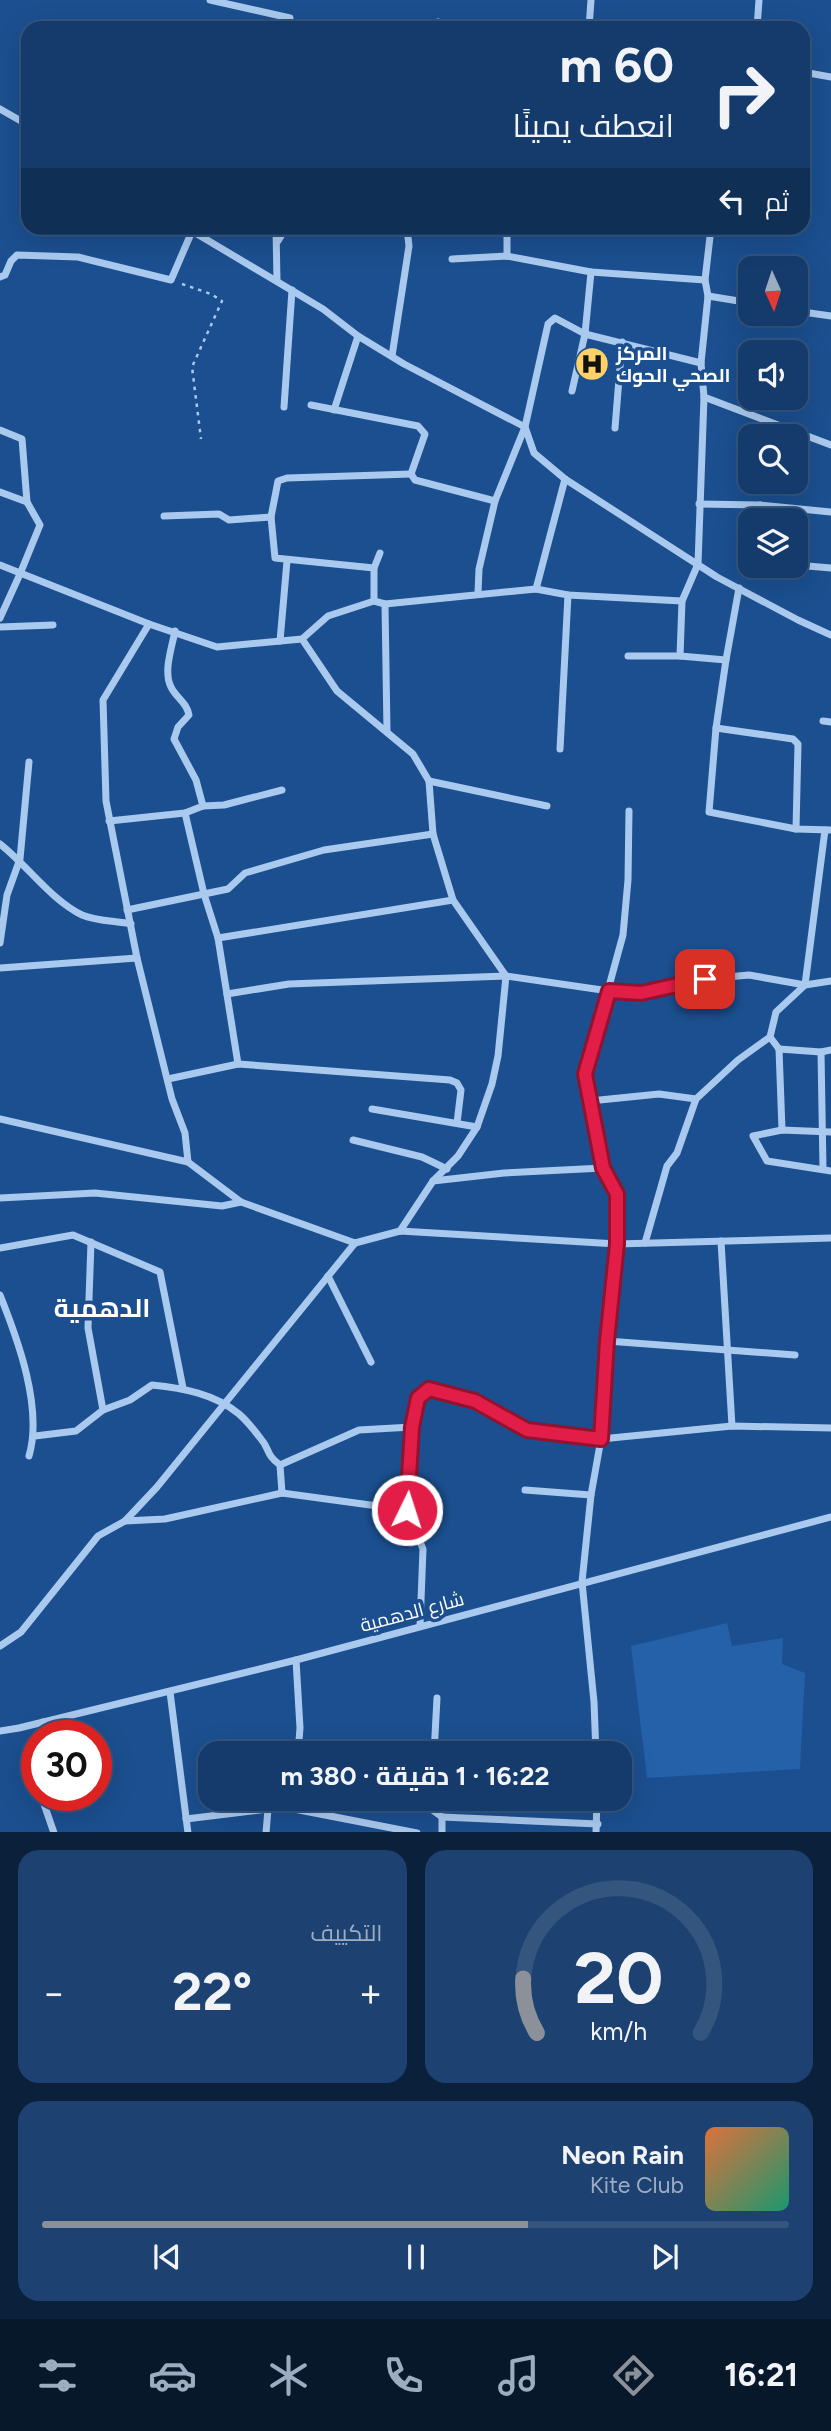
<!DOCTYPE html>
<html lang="ar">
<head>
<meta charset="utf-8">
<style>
	:root { --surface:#143b6b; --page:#1d4271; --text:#f1f3f6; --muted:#9dadc1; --line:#33557e; --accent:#8c9099 }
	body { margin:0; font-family:Figtree,Cairo,sans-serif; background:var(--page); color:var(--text); direction:rtl; height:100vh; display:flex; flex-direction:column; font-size:26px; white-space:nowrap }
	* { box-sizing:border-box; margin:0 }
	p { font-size:23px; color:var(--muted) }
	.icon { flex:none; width:38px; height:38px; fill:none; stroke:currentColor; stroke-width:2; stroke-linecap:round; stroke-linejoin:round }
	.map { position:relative; height:1832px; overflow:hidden; direction:ltr }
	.sheet { display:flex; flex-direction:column; gap:18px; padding:18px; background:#0b203b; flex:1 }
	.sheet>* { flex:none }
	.hud { position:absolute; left:21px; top:21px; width:789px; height:214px; border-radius:21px; box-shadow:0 7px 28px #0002,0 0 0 2px var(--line); direction:rtl; background:#143b6b; color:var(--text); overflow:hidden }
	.needle { width:46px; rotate:177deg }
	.tools { position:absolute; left:738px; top:256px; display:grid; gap:14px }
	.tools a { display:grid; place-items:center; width:70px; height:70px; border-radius:14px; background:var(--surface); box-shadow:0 7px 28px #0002,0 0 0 2px var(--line); font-size:35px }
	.speed { position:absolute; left:21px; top:1720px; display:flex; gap:14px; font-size:35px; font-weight:700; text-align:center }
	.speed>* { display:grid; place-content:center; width:91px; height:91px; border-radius:50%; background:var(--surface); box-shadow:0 7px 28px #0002,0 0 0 2px var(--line); line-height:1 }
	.speed .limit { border:10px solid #d22; background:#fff; color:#111 }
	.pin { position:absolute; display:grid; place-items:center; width:60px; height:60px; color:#fff; margin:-30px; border-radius:14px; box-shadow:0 4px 10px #0006 }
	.me { position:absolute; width:77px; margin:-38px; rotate:4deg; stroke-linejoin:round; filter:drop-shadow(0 0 5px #0008) }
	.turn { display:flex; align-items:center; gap:24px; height:147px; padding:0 21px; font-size:32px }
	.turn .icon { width:91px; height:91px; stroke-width:2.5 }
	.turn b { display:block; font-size:49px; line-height:60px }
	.then { display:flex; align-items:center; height:66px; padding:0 21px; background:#0003; gap:14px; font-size:26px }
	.big { font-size:52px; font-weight:700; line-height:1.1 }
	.sheet .widget { flex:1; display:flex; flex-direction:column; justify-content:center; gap:10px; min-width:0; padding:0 24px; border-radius:21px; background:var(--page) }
	.sheet .dial { align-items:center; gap:0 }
	.dial svg { height:182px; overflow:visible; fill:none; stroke:var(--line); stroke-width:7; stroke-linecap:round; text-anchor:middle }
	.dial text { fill:var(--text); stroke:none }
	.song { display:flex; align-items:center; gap:21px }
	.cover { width:84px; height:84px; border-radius:10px; background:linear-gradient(135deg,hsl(20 70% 55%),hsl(160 70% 35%)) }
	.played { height:7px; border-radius:4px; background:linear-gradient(90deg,var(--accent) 65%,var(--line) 65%) }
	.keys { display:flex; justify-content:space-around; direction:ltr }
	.heat { display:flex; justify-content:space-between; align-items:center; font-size:38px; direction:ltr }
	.sheet .tiles { flex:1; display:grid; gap:18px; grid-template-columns:1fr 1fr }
	.widget:last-child { grid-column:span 2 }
	.trip { position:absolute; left:198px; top:1741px; width:434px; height:70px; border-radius:21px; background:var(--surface); box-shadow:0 7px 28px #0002,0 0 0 2px var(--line); font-weight:700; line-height:70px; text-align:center; direction:rtl }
	.tabs { display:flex; height:112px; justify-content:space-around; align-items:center; background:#08182b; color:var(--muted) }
	.tabs .icon { width:49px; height:49px }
	.tabs .current { color:var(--accent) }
	.tabs b { font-size:32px; color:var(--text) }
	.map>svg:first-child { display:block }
	.green { fill:#2461a8 }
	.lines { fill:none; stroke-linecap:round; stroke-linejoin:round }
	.path { stroke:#a9c9ee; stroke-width:2.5; stroke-dasharray:3.5 5; stroke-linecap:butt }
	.street { stroke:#a9c9ee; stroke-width:7 }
	.route-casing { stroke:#92132f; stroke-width:18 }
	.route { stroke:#e11d48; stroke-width:12 }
	.labels { text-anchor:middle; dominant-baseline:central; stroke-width:7; stroke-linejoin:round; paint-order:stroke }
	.poi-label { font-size:19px; font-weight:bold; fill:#fff; stroke:#1b4f8f; text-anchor:start }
	.street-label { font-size:19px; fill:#fff; stroke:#1b4f8f }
	.district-label { font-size:26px; font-weight:bold; fill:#fff; stroke:#1b4f8f }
</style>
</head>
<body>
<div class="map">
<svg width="831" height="1833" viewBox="0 0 831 1833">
	<rect width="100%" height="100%" fill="#1b4f8f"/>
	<path class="green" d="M 727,1623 L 732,1646 L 783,1638 L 782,1664 L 805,1673 L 800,1769 L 647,1778 L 631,1646 Z"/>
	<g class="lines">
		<path class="path" d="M 182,284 L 211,294 L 222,301 L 192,367 L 201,439"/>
		<g class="street">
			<path d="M 210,0 L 290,18 L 289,28"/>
			<path d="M 438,22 L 439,28"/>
			<path d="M 589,28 L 591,0"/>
			<path d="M 757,28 L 759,0"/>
			<path d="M 803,72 L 831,77"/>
			<path d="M 0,109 L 28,125"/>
			<path d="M 187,228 L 323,309 L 358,336 L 404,364 L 525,427 L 534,453 L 565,479 L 717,577 L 798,620 L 831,635"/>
			<path d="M 276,228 L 277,281"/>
			<path d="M 507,228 L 507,256"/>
			<path d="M 278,241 L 286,228"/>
			<path d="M 452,259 L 507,256 L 591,272 L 705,280"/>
			<path d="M 0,277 L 5,275 L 11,261 L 17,255 L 78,257 L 171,280 L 193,229"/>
			<path d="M 708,296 L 751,303"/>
			<path d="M 796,311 L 831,316"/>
			<path d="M 392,356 L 409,246 L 407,228"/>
			<path d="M 572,391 L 585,334 L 591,272"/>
			<path d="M 704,397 L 831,445"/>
			<path d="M 311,405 L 418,426 L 425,434 L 411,474"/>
			<path d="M 284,407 L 292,290"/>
			<path d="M 334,410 L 358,336"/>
			<path d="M 615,428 L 622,342"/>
			<path d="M 0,430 L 22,439 L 27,502"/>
			<path d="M 411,474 L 415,480 L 495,501"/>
			<path d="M 0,492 L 27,502 L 40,525 L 20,574 L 0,618"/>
			<path d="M 699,504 L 760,505 L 831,512"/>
			<path d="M 164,516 L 219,514 L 229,520 L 271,517"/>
			<path d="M 759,520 L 760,505"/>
			<path d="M 0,565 L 149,624 L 217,647 L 302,639 L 337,691 L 413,754 L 429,781 L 433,834 L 453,900 L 506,976 L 498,1056 L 492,1084 L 477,1127 L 458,1156 L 433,1181 L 400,1231"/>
			<path d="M 796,565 L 831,568"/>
			<path d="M 374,568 L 275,558 L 271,517 L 278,481 L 287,478 L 411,474"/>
			<path d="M 536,589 L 565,479"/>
			<path d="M 478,593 L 479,569 L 495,501 L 525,427 L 548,324 L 555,318 L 585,334 L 701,363"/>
			<path d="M 374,601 L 374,568 L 380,553"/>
			<path d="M 385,604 L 387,732"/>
			<path d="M 149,624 L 103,700 L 106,801 L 137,958 L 172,1099 L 185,1133 L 188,1162"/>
			<path d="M 0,627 L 53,625"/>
			<path d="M 175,631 C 172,647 163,672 171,687 C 176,698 187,702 189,715 L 178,727 L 174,739 L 196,780 L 203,806"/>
			<path d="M 302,639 L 328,616 L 374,601 L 385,604 L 536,589 L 568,595 L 682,601"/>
			<path d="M 280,641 L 287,561"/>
			<path d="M 628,656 L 680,656 L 726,660 L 716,728 L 709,812 L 796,829 L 831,830"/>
			<path d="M 680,656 L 682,601 L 698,564 L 704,397 L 701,363 L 708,296 L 705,280 L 711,228"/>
			<path d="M 726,660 L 739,588"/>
			<path d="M 823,721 L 831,722"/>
			<path d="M 716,728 L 793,739 L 798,744 L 796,829"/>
			<path d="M 560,749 L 568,595"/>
			<path d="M 429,781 L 547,806"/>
			<path d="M 185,813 L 204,894 L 218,938 L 238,1064"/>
			<path d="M 109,821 L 185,813 L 203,806 L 224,805 L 282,790"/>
			<path d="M 0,844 C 27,865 52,901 82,915 C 96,921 116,921 131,924"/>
			<path d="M 127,910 L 228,889 L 245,873 L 324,850 L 433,834"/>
			<path d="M 218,938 L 453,900"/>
			<path d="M 0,943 L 7,895 L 20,859 L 29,762"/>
			<path d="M 0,968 L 137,958"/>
			<path d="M 227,994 L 289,984 L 506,976 L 609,991 L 641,993 L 705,979 L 749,975 L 805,985 L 825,830"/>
			<path d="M 779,1049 L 821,1052 L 831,1050"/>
			<path d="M 821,1052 L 823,1169"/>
			<path d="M 168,1079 L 238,1064 L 450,1080 L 457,1083 L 461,1090 L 457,1123"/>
			<path d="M 590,1101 L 659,1094 L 696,1099"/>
			<path d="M 372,1109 L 477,1127"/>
			<path d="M 0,1119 L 188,1162 L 241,1202 L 355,1243 L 400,1231 L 617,1244 L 831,1238"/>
			<path d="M 782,1130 L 779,1049 L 770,1037 L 776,1012 L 805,985 L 831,981"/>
			<path d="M 831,1132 L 782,1130 L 753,1136 L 767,1161 L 831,1171"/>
			<path d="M 353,1140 L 422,1157 L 447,1169"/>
			<path d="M 603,1168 L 585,1074 L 623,935 L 628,880 L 629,811"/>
			<path d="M 433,1181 L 504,1173 L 603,1168 L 617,1194 L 617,1244 L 607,1341 L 601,1439 L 591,1495 L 582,1582 L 594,1702 L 596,1754"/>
			<path d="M 0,1198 L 95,1193 L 222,1206 L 241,1202"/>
			<path d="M 721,1241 L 732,1426"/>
			<path d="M 91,1242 L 88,1328 L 103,1410"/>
			<path d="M 645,1243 L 667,1166 L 677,1153 L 696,1099 L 738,1060 L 770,1037"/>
			<path d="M 0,1248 L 73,1235 L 160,1272 L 183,1388"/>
			<path d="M 328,1276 L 371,1362"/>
			<path d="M 0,1295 C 18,1340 43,1408 29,1456"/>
			<path d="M 607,1341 L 795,1355"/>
			<path d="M 35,1436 L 76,1431 L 103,1410 L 130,1400 L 152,1385 C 183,1388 215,1394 239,1414 C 247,1421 255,1431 261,1439 C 270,1449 265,1454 280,1465"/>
			<path d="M 525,1490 L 591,1495"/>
			<path d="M 282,1493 L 280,1465 L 359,1430 L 412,1427"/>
			<path d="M 125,1521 L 165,1519 L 282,1493 L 407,1510"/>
			<path d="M 420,1626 L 423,1549 L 407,1510 L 412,1427 L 418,1398 L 429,1389 L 475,1401 L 527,1430 L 601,1439 L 732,1426 L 831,1428"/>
			<path d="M 0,1646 L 21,1632 L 98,1536 L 125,1521 L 157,1487 L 355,1243"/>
			<path d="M 296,1660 L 300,1728 L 298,1754"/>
			<path d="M 170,1692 L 188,1833"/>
			<path d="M 43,1722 L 43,1736"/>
			<path d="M 0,1731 L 19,1728 L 296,1660 L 831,1517"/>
			<path d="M 434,1754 L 437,1698"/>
			<path d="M 44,1796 L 44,1804 L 54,1833"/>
			<path d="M 432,1799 L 431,1809 L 442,1817"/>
			<path d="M 186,1819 L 268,1809 L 294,1809 L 417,1833"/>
			<path d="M 266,1833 L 268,1809"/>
			<path d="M 442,1833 L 442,1817 L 598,1824"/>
			<path d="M 596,1833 L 597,1799"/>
		</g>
	</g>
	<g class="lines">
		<g class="route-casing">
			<path id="route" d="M 407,1510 L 412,1427 L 418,1398 L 429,1389 L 475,1401 L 527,1430 L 601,1439 L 607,1341 L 617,1244 L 617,1194 L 603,1168 L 585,1074 L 609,991 L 641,993 L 705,979"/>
		</g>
		<use href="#route" class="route"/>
	</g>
	<defs>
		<g id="hospital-disc" transform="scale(1.75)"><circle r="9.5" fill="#ffd166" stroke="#1b4f8f"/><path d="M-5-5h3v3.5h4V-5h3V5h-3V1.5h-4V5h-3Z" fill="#111"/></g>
	</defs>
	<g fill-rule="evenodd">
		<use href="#hospital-disc" x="592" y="364"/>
	</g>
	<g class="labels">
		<g class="poi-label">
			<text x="616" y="353">المركز<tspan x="616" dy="22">الصحي الحوك</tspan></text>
		</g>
		<g class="street-label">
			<text transform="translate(412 1612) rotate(-15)">شارع الدهمية</text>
		</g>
		<g class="district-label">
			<text x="102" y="1308">الدهمية</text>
		</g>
	</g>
</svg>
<div class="tools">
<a><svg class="needle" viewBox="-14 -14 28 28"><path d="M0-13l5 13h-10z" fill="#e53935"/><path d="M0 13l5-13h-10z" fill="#9dadc1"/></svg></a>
<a><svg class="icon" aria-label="sound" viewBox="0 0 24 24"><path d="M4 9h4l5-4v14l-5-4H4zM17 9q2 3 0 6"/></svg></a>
<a><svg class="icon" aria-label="search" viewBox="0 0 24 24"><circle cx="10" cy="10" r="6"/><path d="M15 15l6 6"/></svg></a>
<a><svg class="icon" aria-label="layers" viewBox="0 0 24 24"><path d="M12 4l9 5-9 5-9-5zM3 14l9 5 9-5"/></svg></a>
</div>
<div class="speed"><div class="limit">30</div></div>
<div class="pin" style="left:705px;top:979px;background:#d93025"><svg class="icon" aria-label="arrive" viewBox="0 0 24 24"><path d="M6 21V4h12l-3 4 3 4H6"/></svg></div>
<svg class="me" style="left:407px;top:1510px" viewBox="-20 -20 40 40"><circle r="17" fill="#e11d48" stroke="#fff" stroke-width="3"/><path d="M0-11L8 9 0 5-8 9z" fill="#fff"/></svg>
<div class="trip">16:22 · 1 دقيقة · 380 m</div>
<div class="hud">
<div class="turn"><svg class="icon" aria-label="right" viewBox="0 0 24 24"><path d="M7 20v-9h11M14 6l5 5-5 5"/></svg><div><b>60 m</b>انعطف يمينًا</div></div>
<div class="then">ثم<svg class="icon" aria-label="left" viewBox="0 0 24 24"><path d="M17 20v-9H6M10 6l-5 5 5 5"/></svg></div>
</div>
</div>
<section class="sheet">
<div class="tiles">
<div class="widget dial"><svg viewBox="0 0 100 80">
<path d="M14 69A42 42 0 1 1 86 69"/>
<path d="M14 69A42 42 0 0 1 8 45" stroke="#8c9099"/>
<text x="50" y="56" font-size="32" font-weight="700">20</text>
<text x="50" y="72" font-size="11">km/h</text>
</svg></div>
<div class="widget"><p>التكييف</p>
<div class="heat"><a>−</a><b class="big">22°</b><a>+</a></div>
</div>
<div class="widget">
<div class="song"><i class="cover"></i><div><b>Neon Rain</b><p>Kite Club</p></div></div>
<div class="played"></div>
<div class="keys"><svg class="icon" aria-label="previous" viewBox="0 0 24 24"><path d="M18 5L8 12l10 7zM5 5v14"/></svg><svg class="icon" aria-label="pause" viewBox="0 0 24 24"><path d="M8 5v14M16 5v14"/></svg><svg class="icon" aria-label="next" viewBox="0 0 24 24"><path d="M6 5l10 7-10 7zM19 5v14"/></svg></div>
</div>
</div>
</section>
<nav class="tabs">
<b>16:21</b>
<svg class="icon current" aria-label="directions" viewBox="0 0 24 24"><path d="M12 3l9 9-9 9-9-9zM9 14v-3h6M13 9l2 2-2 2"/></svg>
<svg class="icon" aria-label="music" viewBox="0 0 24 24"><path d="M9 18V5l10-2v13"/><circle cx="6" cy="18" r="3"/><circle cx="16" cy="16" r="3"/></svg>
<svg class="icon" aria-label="phone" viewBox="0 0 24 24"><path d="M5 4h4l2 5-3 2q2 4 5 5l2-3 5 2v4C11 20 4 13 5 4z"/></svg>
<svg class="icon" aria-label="climate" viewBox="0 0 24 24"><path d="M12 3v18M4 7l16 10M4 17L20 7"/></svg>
<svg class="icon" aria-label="car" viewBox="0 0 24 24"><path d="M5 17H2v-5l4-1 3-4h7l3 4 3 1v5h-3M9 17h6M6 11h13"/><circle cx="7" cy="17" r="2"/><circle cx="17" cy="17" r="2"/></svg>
<svg class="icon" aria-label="filters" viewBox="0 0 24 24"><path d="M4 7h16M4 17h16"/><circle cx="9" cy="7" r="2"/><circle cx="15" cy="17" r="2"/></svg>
</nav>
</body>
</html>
